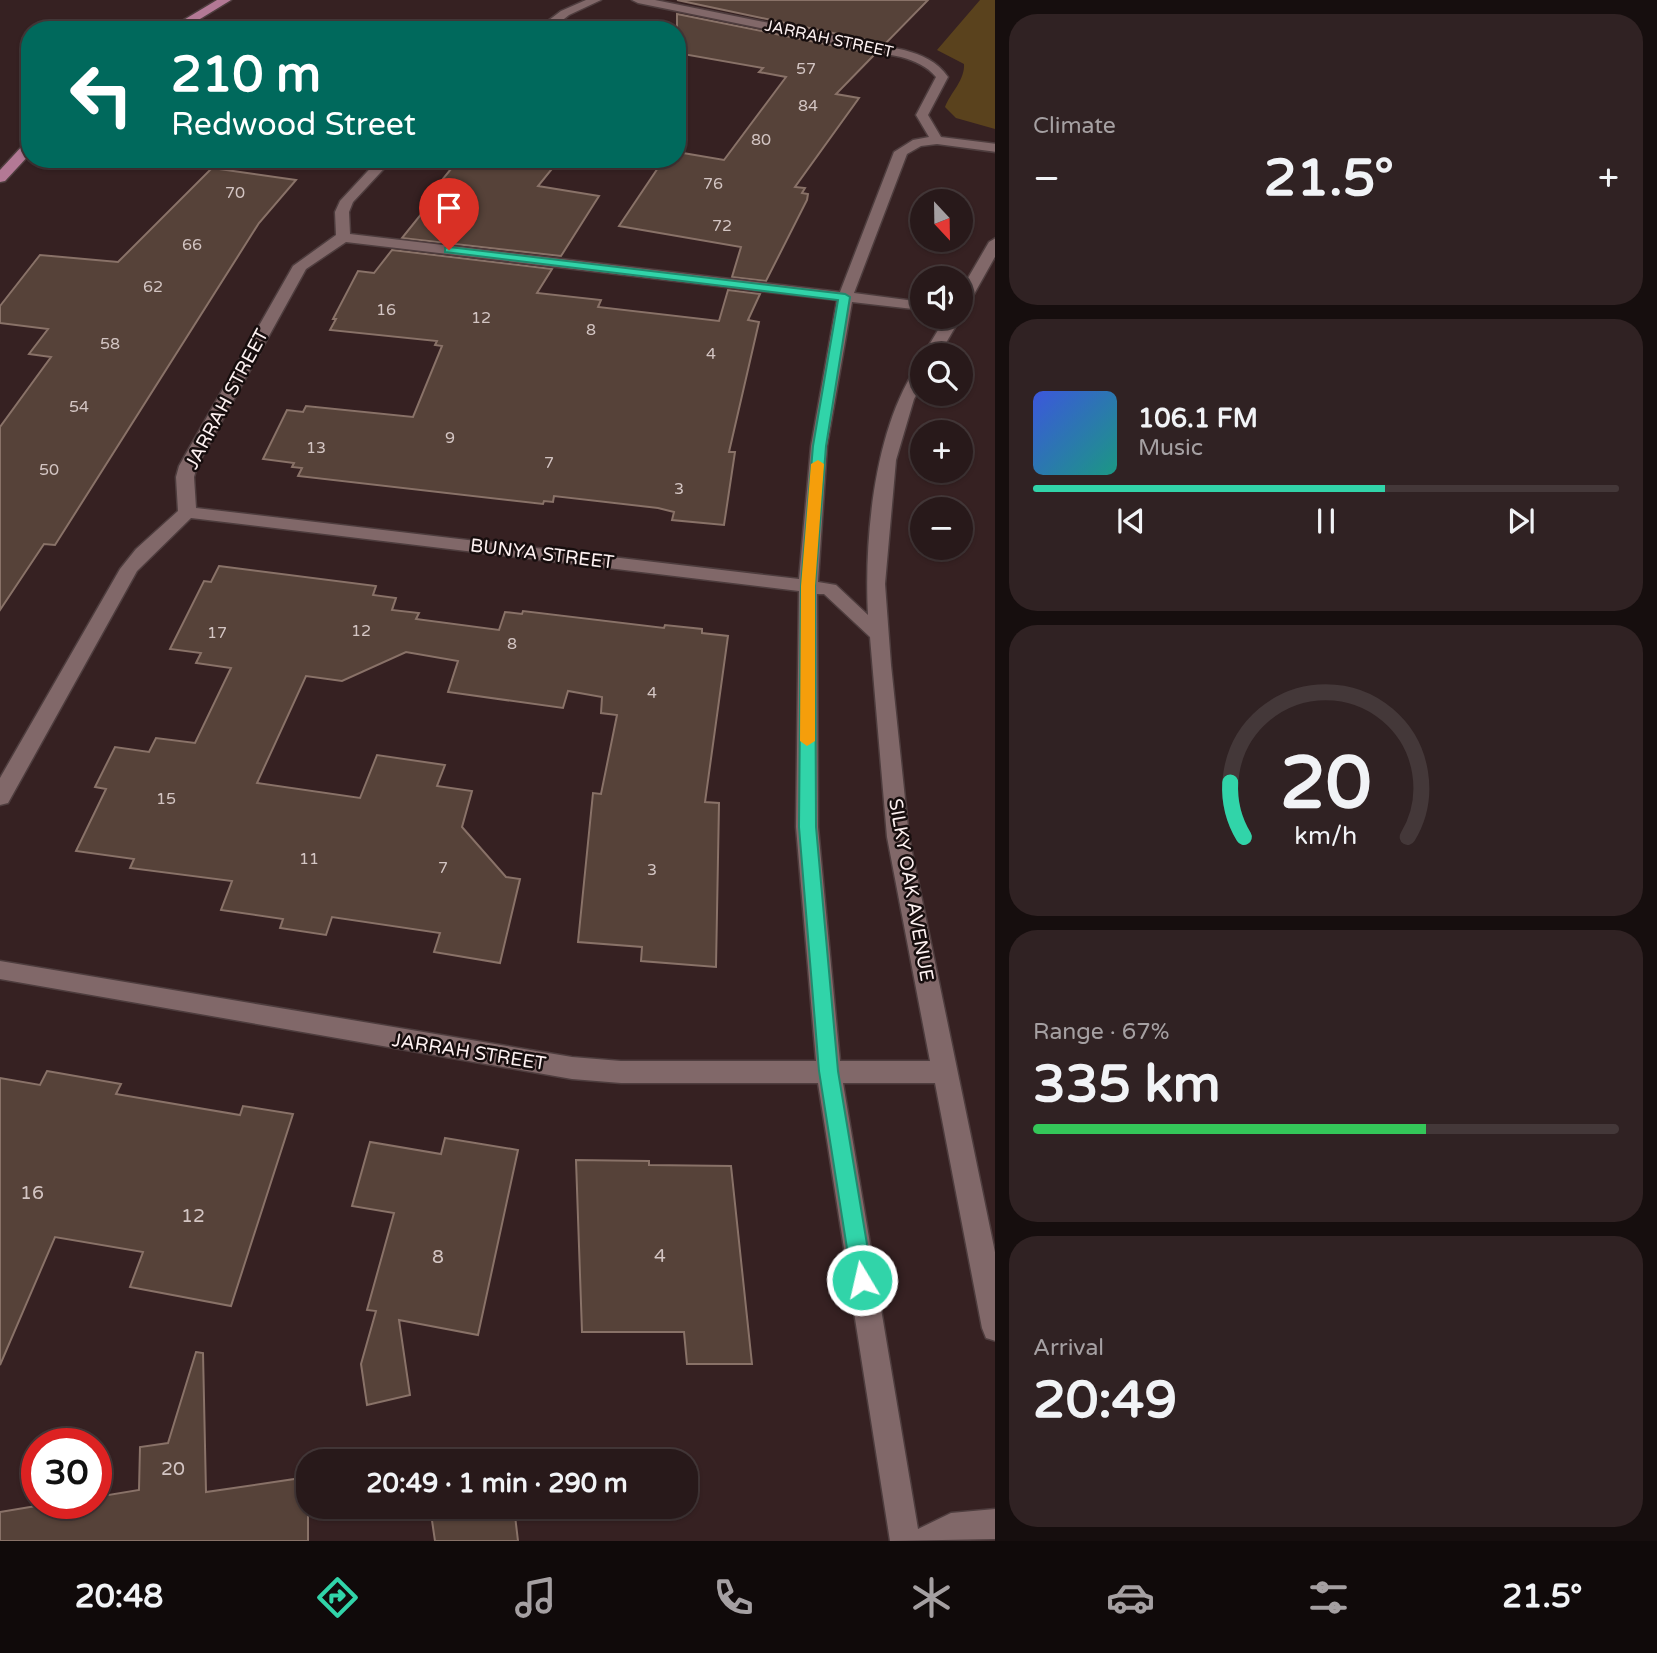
<!DOCTYPE html>
<html lang="en">
<head>
<meta charset="utf-8">
<style>
	:root { --surface:#28191a; --page:#302223; --text:#f1f3f6; --muted:#a5a0a2; --line:#443839; --accent:#31d4a9 }
	body { margin:0; font-family:"Varela Round",sans-serif; background:var(--page); color:var(--text); height:100vh; display:flex; flex-direction:column; font-size:26px; white-space:nowrap }
	* { box-sizing:border-box; margin:0 }
	p { font-size:23px; color:var(--muted) }
	.icon { flex:none; width:38px; height:38px; fill:none; stroke:currentColor; stroke-width:2; stroke-linecap:round; stroke-linejoin:round }
	.map { position:relative; flex:1; overflow:hidden }
	.details { display:flex; flex-direction:column; gap:14px; padding:14px; background:#160e0e; width:662px }
	.details>* { flex:none }
	.hud { position:absolute; left:21px; top:21px; width:665px; height:147px; border-radius:28px; box-shadow:0 2px 5px #0004,0 0 0 2px var(--line); background:#00695c; color:#fff; overflow:hidden }
	.needle { width:46px; rotate:158deg }
	.buttons { position:absolute; left:910px; top:189px; display:grid; gap:14px }
	.buttons a { display:grid; place-items:center; width:63px; height:63px; border-radius:50%; background:var(--surface); box-shadow:0 2px 5px #0004,0 0 0 2px var(--line); font-size:35px }
	.speed { position:absolute; left:21px; top:1428px; display:flex; gap:14px; font-size:35px; font-weight:700; text-align:center }
	.speed>* { display:grid; place-content:center; width:91px; height:91px; border-radius:50%; background:var(--surface); box-shadow:0 2px 5px #0004,0 0 0 2px var(--line); line-height:1 }
	.speed .limit { border:10px solid #d22; background:#fff; color:#111 }
	.pin { position:absolute; display:grid; place-items:center; width:60px; height:60px; color:#fff; margin:-72px -30px; border-radius:50% 50% 50% 0; rotate:-45deg; box-shadow:0 0 7px #0007 }
	.pin .icon { rotate:45deg }
	.me { position:absolute; width:77px; margin:-38px; rotate:351deg; stroke-linejoin:round; filter:drop-shadow(0 0 5px #0008) }
	.turn { display:flex; align-items:center; gap:24px; height:147px; padding:0 35px; font-size:32px }
	.turn .icon { width:91px; height:91px; stroke-width:2.5 }
	.turn b { display:block; font-size:49px; line-height:60px }
	.big { font-size:52px; font-weight:700; line-height:1.1 }
	.details .widget { flex:1; display:flex; flex-direction:column; justify-content:center; gap:10px; min-width:0; padding:0 24px; border-radius:28px; background:var(--page) }
	.details .dial { align-items:center; gap:0 }
	.dial svg { height:182px; overflow:visible; fill:none; stroke:var(--line); stroke-width:7; stroke-linecap:round; text-anchor:middle }
	.dial text { fill:var(--text); stroke:none }
	.song { display:flex; align-items:center; gap:21px }
	.cover { width:84px; height:84px; border-radius:10px; background:linear-gradient(135deg,hsl(230 70% 55%),hsl(170 70% 35%)) }
	.played { height:7px; border-radius:4px; background:linear-gradient(90deg,var(--accent) 60%,var(--line) 60%) }
	.keys { display:flex; justify-content:space-around; direction:ltr }
	.heat { display:flex; justify-content:space-between; align-items:center; font-size:38px; direction:ltr }
	.charge { height:10px; border-radius:5px; background:linear-gradient(90deg,#34c759 67%,var(--line) 0) }
	.trip { position:absolute; left:296px; top:1449px; width:402px; height:70px; border-radius:28px; background:var(--surface); box-shadow:0 2px 5px #0004,0 0 0 2px var(--line); font-weight:700; line-height:70px; text-align:center }
	.tabs { display:flex; height:112px; justify-content:space-around; align-items:center; background:#100a0a; color:var(--muted) }
	.tabs .icon { width:49px; height:49px }
	.tabs .on { color:var(--accent) }
	.tabs b { font-size:32px; color:var(--text) }
	main { display:flex; flex:1; min-height:0 }
	.map>svg:first-child { display:block }
	.green { fill:#5a421d }
	.building { fill:#564239; stroke:#897268; stroke-width:2 }
	.lines { fill:none; stroke-linecap:round; stroke-linejoin:round }
	.minor-casing { stroke:#4e3d3e; stroke-width:3 }
	.primary-casing { stroke:#4e3d3e; stroke-width:3 }
	.minor { fill:#816869; fill-rule:evenodd }
	.primary { fill:#b37995; fill-rule:evenodd }
	.route { fill:#31d4a9; stroke:#208a6e; stroke-width:2 }
	.slow { fill:#f59e0b }
	.labels { text-anchor:middle; dominant-baseline:central; stroke-width:5; stroke-linejoin:round; paint-order:stroke }
	.far-street-label { font-size:16px; fill:#fdf1f1; stroke:#170e0e }
	.number-label { font-size:16px; fill:#d3c5c3 }
	.street-label { font-size:19px; fill:#fdf1f1; stroke:#170e0e }
	.near-number-label { font-size:19px; fill:#d3c5c3 }
</style>
</head>
<body>
<main>
<div class="map">
<svg width="996" height="1541" viewBox="0 0 996 1541">
	<rect width="100%" height="100%" fill="#362122"/>
	<path class="green" d="M 980,0 L 995,0 L 995,129 L 956,118 L 945,107 C 951,92 965,80 964,64 L 937,50 Z"/>
	<g class="building">
		<path d="M 677,0 L 928,0 L 885,44 Z"/>
		<path d="M 677,14 L 875,54 L 836,94 L 859,98 L 795,187 L 805,188 L 802,193 L 808,194 L 807,200 L 766,281 L 732,277 L 741,247 L 619,226 L 664,159 L 677,159 L 677,152 L 724,160 L 786,77 L 759,72 L 763,68 L 677,53 Z"/>
		<path d="M 459,159 L 560,159 L 538,186 L 599,196 L 561,256 L 402,238 L 431,202 L 425,201 Z"/>
		<path d="M 212,168 L 296,180 L 259,223 L 55,545 L 44,544 L 0,610 L 0,427 L 51,357 L 29,354 L 48,329 L 0,323 L 0,306 L 40,255 L 118,262 Z"/>
		<path d="M 392,250 L 552,269 L 537,293 L 601,300 L 598,307 L 719,321 L 728,290 L 760,294 L 748,320 L 759,322 L 729,452 L 735,452 L 724,525 L 672,520 L 674,512 L 658,508 L 554,496 L 553,502 L 544,501 L 543,504 L 298,476 L 302,468 L 292,467 L 294,463 L 263,459 L 287,410 L 303,412 L 306,406 L 413,417 L 442,346 L 435,345 L 437,341 L 330,330 L 336,319 L 333,319 L 358,271 L 374,273 Z"/>
		<path d="M 219,566 L 376,586 L 373,595 L 396,598 L 392,610 L 419,613 L 416,619 L 499,630 L 505,612 L 522,614 L 523,611 L 664,628 L 665,625 L 702,629 L 702,633 L 728,636 L 705,802 L 719,803 L 716,967 L 641,961 L 642,947 L 578,942 L 593,793 L 601,794 L 617,715 L 601,713 L 602,697 L 568,691 L 563,708 L 448,692 L 458,661 L 406,652 L 342,681 L 306,676 L 257,783 L 360,798 L 377,755 L 445,765 L 437,786 L 472,791 L 462,827 L 506,877 L 520,879 L 500,963 L 434,952 L 440,933 L 332,917 L 326,935 L 280,928 L 283,919 L 221,910 L 232,881 L 130,868 L 134,859 L 76,851 L 106,789 L 95,787 L 115,747 L 149,752 L 156,738 L 195,743 L 231,668 L 196,663 L 201,653 L 170,649 L 204,581 L 211,582 Z"/>
		<path d="M 47,1071 L 121,1084 L 116,1094 L 240,1115 L 243,1106 L 293,1114 L 231,1306 L 130,1287 L 143,1252 L 55,1237 L 0,1365 L 0,1078 L 40,1085 Z"/>
		<path d="M 445,1138 L 518,1150 L 478,1335 L 399,1320 L 410,1395 L 367,1405 L 361,1364 L 376,1311 L 367,1310 L 394,1213 L 352,1206 L 370,1142 L 441,1154 Z"/>
		<path d="M 576,1160 L 649,1161 L 649,1165 L 731,1166 L 752,1364 L 687,1364 L 684,1332 L 582,1332 Z"/>
		<path d="M 196,1352 L 203,1353 L 206,1492 L 308,1477 L 308,1541 L 0,1541 L 0,1512 L 54,1503 L 96,1503 L 96,1497 L 139,1490 L 140,1447 L 168,1443 Z"/>
		<path d="M 506,1449 L 508,1461 L 424,1461 L 424,1460 Z"/>
		<path d="M 430,1507 L 514,1507 L 518,1541 L 435,1541 Z"/>
	</g>
	<g class="lines">
		<g class="minor-casing">
			<g id="minor">
				<path d="M 586,0 L 601,0 L 569,15 L 550,30 L 536,30 L 561,11 Z"/>
				<path d="M 632,0 L 655,0 L 904,50 C 922,55 937,61 948,77 L 928,115 L 941,137 L 996,144 L 996,152 L 937,144 L 921,146 L 907,154 L 854,293 L 922,302 L 922,310 L 852,302 L 827,446 L 818,582 L 836,585 L 868,615 C 864,540 874,431 916,368 L 922,366 L 922,385 L 914,399 L 896,460 L 885,584 L 891,665 L 909,837 L 996,1257 L 996,1341 L 986,1338 L 982,1328 L 935,1083 L 843,1083 L 918,1529 L 951,1513 L 996,1509 L 996,1539 L 890,1541 L 818,1083 L 621,1083 L 572,1079 L 0,979 L 0,961 L 572,1057 L 621,1061 L 816,1061 L 796,827 L 799,591 L 191,518 L 137,571 L 8,803 L 0,805 L 0,778 L 120,569 L 136,549 L 178,511 L 176,477 L 179,466 L 293,266 L 336,235 L 335,212 L 340,201 L 379,159 L 393,159 L 353,202 L 349,212 L 350,234 L 840,292 L 894,152 L 913,140 L 929,137 L 916,115 L 936,77 C 927,66 915,61 901,57 L 638,3 ZM 346,242 L 837,300 L 811,446 L 799,579 L 196,508 L 194,477 L 197,466 L 306,269 ZM 817,594 L 824,594 L 870,637 L 887,837 L 930,1061 L 840,1061 L 818,827 Z"/>
				<path d="M 996,238 L 996,255 L 969,303 L 961,307 L 961,290 L 989,242 Z"/>
				<path d="M 946,317 L 961,317 L 939,355 L 923,355 Z"/>
			</g>
		</g>
		<g class="primary-casing">
			<g id="primary">
				<path d="M 217,0 L 231,0 L 182,30 L 167,30 Z"/>
				<path d="M 30,142 L 30,154 L 5,181 L 0,182 L 0,170 L 25,143 Z"/>
			</g>
		</g>
		<use href="#minor" class="minor"/>
		<use href="#primary" class="primary"/>
	</g>
	<path class="route" d="M 449,247 L 845,294 L 850,297 L 826,446 L 815,586 L 816,827 L 838,1071 L 873,1280 L 870,1287 L 862,1289 L 855,1287 L 852,1280 L 819,1071 L 799,827 L 801,586 L 813,446 L 838,300 L 445,252 L 445,248 Z"/>
	<path class="slow" d="M 818,460 L 824,464 L 815,586 L 815,741 L 807,746 L 800,741 L 801,586 L 811,464 Z"/>
	<g class="labels">
		<g class="far-street-label">
			<text transform="translate(829 39) rotate(12)">JARRAH STREET</text>
		</g>
		<g class="number-label">
			<text x="806" y="69">57</text>
			<text x="808" y="106">84</text>
			<text x="761" y="140">80</text>
			<text x="713" y="184">76</text>
			<text x="235" y="193">70</text>
			<text x="722" y="226">72</text>
			<text x="192" y="245">66</text>
			<text x="153" y="287">62</text>
			<text x="386" y="310">16</text>
			<text x="481" y="318">12</text>
			<text x="591" y="330">8</text>
			<text x="110" y="344">58</text>
			<text x="711" y="354">4</text>
			<text x="79" y="407">54</text>
			<text x="450" y="438">9</text>
			<text x="316" y="448">13</text>
			<text x="549" y="463">7</text>
			<text x="49" y="470">50</text>
			<text x="679" y="489">3</text>
			<text x="361" y="631">12</text>
			<text x="217" y="633">17</text>
			<text x="512" y="644">8</text>
			<text x="652" y="693">4</text>
			<text x="166" y="799">15</text>
			<text x="309" y="859">11</text>
			<text x="443" y="868">7</text>
			<text x="652" y="870">3</text>
		</g>
		<g class="street-label">
			<text transform="translate(227 399) rotate(-62)">JARRAH STREET</text>
			<text transform="translate(542 554) rotate(7)">BUNYA STREET</text>
			<text transform="translate(911 890) rotate(80)">SILKY OAK AVENUE</text>
			<text transform="translate(469 1052) rotate(9)">JARRAH STREET</text>
		</g>
		<g class="near-number-label">
			<text x="32" y="1193">16</text>
			<text x="193" y="1216">12</text>
			<text x="660" y="1256">4</text>
			<text x="438" y="1257">8</text>
			<text x="173" y="1469">20</text>
		</g>
	</g>
</svg>
<div class="buttons">
<a><svg class="needle" viewBox="-14 -14 28 28"><path d="M0-13l5 13h-10z" fill="#e53935"/><path d="M0 13l5-13h-10z" fill="#a5a0a2"/></svg></a>
<a><svg class="icon" aria-label="sound" viewBox="0 0 24 24"><path d="M4 9h4l5-4v14l-5-4H4zM17 9q2 3 0 6"/></svg></a>
<a><svg class="icon" aria-label="search" viewBox="0 0 24 24"><circle cx="10" cy="10" r="6"/><path d="M15 15l6 6"/></svg></a>
<a>+</a>
<a>−</a>
</div>
<div class="speed"><div class="limit">30</div></div>
<div class="pin" style="left:449px;top:250px;background:#d93025"><svg class="icon" aria-label="arrive" viewBox="0 0 24 24"><path d="M6 21V4h12l-3 4 3 4H6"/></svg></div>
<svg class="me" style="left:862px;top:1280px" viewBox="-20 -20 40 40"><circle r="17" fill="#31d4a9" stroke="#fff" stroke-width="3"/><path d="M0-11L8 9 0 5-8 9z" fill="#fff"/></svg>
<div class="trip">20:49 · 1 min · 290 m</div>
<div class="hud">
<div class="turn"><svg class="icon" aria-label="left" viewBox="0 0 24 24"><path d="M17 20v-9H6M10 6l-5 5 5 5"/></svg><div><b>210 m</b>Redwood Street</div></div>
</div>
</div>
<section class="details">
<div class="widget"><p>Climate</p>
<div class="heat"><a>−</a><b class="big">21.5°</b><a>+</a></div>
</div>
<div class="widget">
<div class="song"><i class="cover"></i><div><b>106.1 FM</b><p>Music</p></div></div>
<div class="played"></div>
<div class="keys"><svg class="icon" aria-label="previous" viewBox="0 0 24 24"><path d="M18 5L8 12l10 7zM5 5v14"/></svg><svg class="icon" aria-label="pause" viewBox="0 0 24 24"><path d="M8 5v14M16 5v14"/></svg><svg class="icon" aria-label="next" viewBox="0 0 24 24"><path d="M6 5l10 7-10 7zM19 5v14"/></svg></div>
</div>
<div class="widget dial"><svg viewBox="0 0 100 80">
<path d="M14 69A42 42 0 1 1 86 69"/>
<path d="M14 69A42 42 0 0 1 8 45" stroke="#31d4a9"/>
<text x="50" y="56" font-size="32" font-weight="700">20</text>
<text x="50" y="72" font-size="11">km/h</text>
</svg></div>
<div class="widget"><p>Range · 67%</p><b class="big">335 km</b><div class="charge"></div></div>
<div class="widget"><p>Arrival</p><b class="big">20:49</b></div>
</section>
</main>
<nav class="tabs">
<b>20:48</b>
<svg class="icon on" aria-label="directions" viewBox="0 0 24 24"><path d="M12 3l9 9-9 9-9-9zM9 14v-3h6M13 9l2 2-2 2"/></svg>
<svg class="icon" aria-label="music" viewBox="0 0 24 24"><path d="M9 18V5l10-2v13"/><circle cx="6" cy="18" r="3"/><circle cx="16" cy="16" r="3"/></svg>
<svg class="icon" aria-label="phone" viewBox="0 0 24 24"><path d="M5 4h4l2 5-3 2q2 4 5 5l2-3 5 2v4C11 20 4 13 5 4z"/></svg>
<svg class="icon" aria-label="climate" viewBox="0 0 24 24"><path d="M12 3v18M4 7l16 10M4 17L20 7"/></svg>
<svg class="icon" aria-label="car" viewBox="0 0 24 24"><path d="M5 17H2v-5l4-1 3-4h7l3 4 3 1v5h-3M9 17h6M6 11h13"/><circle cx="7" cy="17" r="2"/><circle cx="17" cy="17" r="2"/></svg>
<svg class="icon" aria-label="filters" viewBox="0 0 24 24"><path d="M4 7h16M4 17h16"/><circle cx="9" cy="7" r="2"/><circle cx="15" cy="17" r="2"/></svg>
<b>21.5°</b>
</nav>
</body>
</html>
